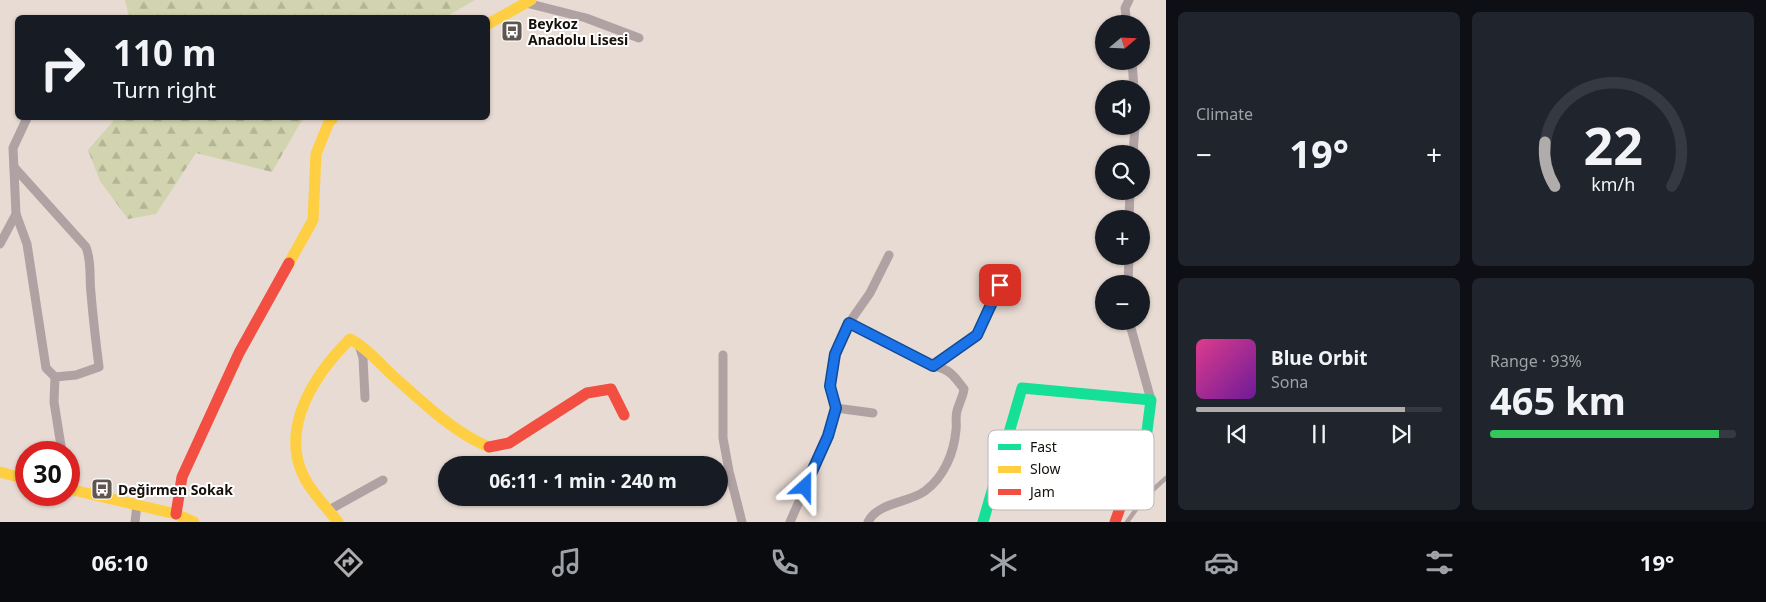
<!DOCTYPE html>
<html lang="en">
<head>
<meta charset="utf-8">
<style>
	:root { --surface:#171b24; --page:#20242c; --text:#f1f3f6; --muted:#9ea1a6; --line:#363941; --accent:#b0acab }
	body { margin:0; font-family:"Noto Sans",sans-serif; background:var(--page); color:var(--text); height:100vh; display:flex; flex-direction:column; font-size:19px; white-space:nowrap }
	* { box-sizing:border-box; margin:0 }
	p { font-size:16px; color:var(--muted) }
	.icon { flex:none; width:28px; height:28px; fill:none; stroke:currentColor; stroke-width:2; stroke-linecap:round; stroke-linejoin:round }
	.map { position:relative; flex:1; overflow:hidden }
	.details { display:flex; flex-direction:column; gap:12px; padding:12px; background:#0d0f14; width:600px }
	.details>* { flex:none }
	.hud { position:absolute; left:15px; top:15px; width:475px; height:105px; border-radius:8px; box-shadow:0 1px 4px #0004; background:#171b24; color:var(--text); overflow:hidden }
	.needle { width:32px; rotate:71deg }
	.tools { position:absolute; left:1095px; top:15px; display:grid; gap:10px }
	.tools a { display:grid; place-items:center; width:55px; height:55px; border-radius:50%; background:var(--surface); box-shadow:0 1px 4px #0004; font-size:25px }
	.speed { position:absolute; left:15px; top:441px; display:flex; gap:10px; font-size:25px; font-weight:700; text-align:center }
	.speed>* { display:grid; place-content:center; width:65px; height:65px; border-radius:50%; background:var(--surface); box-shadow:0 1px 4px #0004; line-height:1 }
	.speed .limit { border:8px solid #d22; background:#fff; color:#111 }
	.pin { position:absolute; display:grid; place-items:center; width:42px; height:42px; color:#fff; margin:-21px; border-radius:10px; box-shadow:0 2px 8px #0006 }
	.me { position:absolute; width:55px; margin:-28px; rotate:24deg; stroke-linejoin:round; filter:drop-shadow(0 0 4px #0008) }
	.turn { display:flex; align-items:center; gap:18px; height:105px; padding:0 15px; font-size:22px }
	.turn .icon { width:65px; height:65px; stroke-width:2.5 }
	.turn b { display:block; font-size:35px; line-height:42px }
	.big { font-size:38px; font-weight:700; line-height:1.1 }
	.details .card { flex:1; display:flex; flex-direction:column; justify-content:center; gap:8px; min-width:0; padding:0 18px; border-radius:8px; background:var(--page) }
	.details .dial { align-items:center; gap:0 }
	.dial svg { height:130px; overflow:visible; fill:none; stroke:var(--line); stroke-width:7; stroke-linecap:round; text-anchor:middle }
	.dial text { fill:var(--text); stroke:none }
	.song { display:flex; align-items:center; gap:15px }
	.cover { width:60px; height:60px; border-radius:8px; background:linear-gradient(135deg,hsl(330 70% 55%),hsl(280 70% 35%)) }
	.played { height:5px; border-radius:2px; background:linear-gradient(90deg,var(--accent) 85%,var(--line) 85%) }
	.keys { display:flex; justify-content:space-around; direction:ltr }
	.heat { display:flex; justify-content:space-between; align-items:center; font-size:28px; direction:ltr }
	.charge { height:8px; border-radius:4px; background:linear-gradient(90deg,#34c759 93%,var(--line) 0) }
	.details .tiles { flex:1; display:grid; gap:12px; grid-template-columns:repeat(2,1fr) }
	.trip { position:absolute; left:438px; top:456px; width:290px; height:50px; border-radius:25px; background:var(--surface); box-shadow:0 1px 4px #0004; font-weight:700; line-height:50px; text-align:center }
	.tabs { display:flex; height:80px; justify-content:space-around; align-items:center; background:#090b0e; color:var(--muted) }
	.tabs .icon { width:35px; height:35px }
	.tabs .current { color:var(--accent) }
	.tabs b { font-size:22px; color:var(--text) }
	main { display:flex; flex:1; min-height:0 }
	.map>svg:first-child { display:block }
	.forest { fill:url(#forest-firs) }
	.lines { fill:none; stroke-linecap:round; stroke-linejoin:round }
	.lane { stroke:#b0a2a3; stroke-width:4.5 }
	.street { stroke:#b0a2a3; stroke-width:9 }
	.fast { stroke:#16e098; stroke-width:11 }
	.slow { stroke:#ffcf43; stroke-width:11 }
	.jam { stroke:#f24e42; stroke-width:11 }
	.route-casing { stroke:#114b97; stroke-width:12 }
	.route { stroke:#1a73e8; stroke-width:9 }
	.labels { text-anchor:middle; dominant-baseline:central; stroke-width:4; stroke-linejoin:round; paint-order:stroke }
	.poi-label { font-size:14px; font-weight:bold; fill:#160f0a; stroke:#fff; text-anchor:start }
	.key { fill:#fff; stroke:#b9b7b6; stroke-width:1 }
	.key-label { font-size:14px; fill:#160f0a }
</style>
</head>
<body>
<main>
<div class="map">
<svg width="1166" height="522" viewBox="0 0 1166 522">
	<defs>
		<pattern id="forest-firs" width="22" height="20" patternUnits="userSpaceOnUse" patternTransform="scale(1.25)"><rect width="22" height="20" fill="#d1d4af"/><path d="M5 1l3.5 6h-7zM16 11l3.5 6h-7z" fill="#b3b595"/></pattern>
	</defs>
	<rect width="100%" height="100%" fill="#e8dbd3"/>
	<g class="forest">
		<path d="M 125,0 L 475,0 L 444,18 L 129,17 Z"/>
		<path d="M 116,118 L 305,118 L 299,125 L 272,172 L 196,153 L 156,214 L 128,219 L 100,181 L 88,150 Z"/>
	</g>
	<g class="lines">
		<path class="lane" d="M 1127,522 L 1145,497 L 1166,478"/>
		<g class="street">
			<path d="M 526,3 L 586,18 L 639,38"/>
			<path d="M 1127,24 L 1125,8 L 1129,0"/>
			<path d="M 1132,61 L 1134,89"/>
			<path d="M 1133,154 L 1135,126"/>
			<path d="M 14,167 L 86,247 C 92,263 89,277 91,293 C 93,318 96,343 99,367 L 76,375 L 55,377"/>
			<path d="M 16,214 L 27,244 L 46,368 L 55,377 L 54,402 L 62,452"/>
			<path d="M 1129,219 L 1130,191"/>
			<path d="M 0,244 L 16,214 L 13,148 L 27,118"/>
			<path d="M 1128,284 L 1129,256"/>
			<path d="M 1129,321 L 1151,400"/>
			<path d="M 849,323 L 933,366 C 950,369 954,376 964,389 C 963,397 959,403 957,411 C 955,417 957,424 956,430 C 954,453 944,477 925,491 C 909,503 878,502 868,522"/>
			<path d="M 359,345 L 363,358 L 365,398"/>
			<path d="M 723,355 L 723,438 L 729,471 L 742,522"/>
			<path d="M 933,366 L 977,335 L 1000,285"/>
			<path d="M 836,408 L 873,413"/>
			<path d="M 329,510 L 383,480"/>
			<path d="M 135,522 L 137,505"/>
			<path d="M 790,522 L 828,436 L 836,408 L 830,386 L 835,354 L 849,323 L 870,293 L 889,255"/>
		</g>
		<path class="fast" d="M 983,522 L 1022,388 L 1151,400 L 1147,431 L 1141,449"/>
		<g class="slow">
			<path d="M 488,24 L 531,0"/>
			<path d="M 289,263 L 313,220 L 316,154 L 329,122 L 333,118"/>
			<path d="M 0,472 L 26,479"/>
			<path d="M 69,489 L 176,514 L 194,522"/>
			<path d="M 338,522 C 327,508 314,495 305,479 C 278,429 315,374 350,339 C 366,347 378,362 391,374 C 419,399 454,433 489,447"/>
		</g>
		<g class="jam">
			<path d="M 489,447 L 509,443 L 587,393 L 611,389 L 624,415"/>
			<path d="M 176,514 L 182,477 L 239,353 L 289,263"/>
			<path d="M 1115,522 L 1141,449"/>
		</g>
	</g>
	<g class="lines">
		<g class="route-casing">
			<path id="route" d="M 805,487 L 828,436 L 836,408 L 830,386 L 835,354 L 849,323 L 933,366 L 977,335 L 1000,285"/>
		</g>
		<use href="#route" class="route"/>
	</g>
	<defs>
		<g id="bus-square" transform="scale(1.125)"><rect x="-9" y="-9" width="18" height="18" rx="4" fill="#605650" stroke="#fff"/><path d="M-5-6H5V4H4V6H2V4H-2V6H-4V4H-5ZM-3.5-4V0h7V-4ZM-3.5 1.2v1.5H-2V1.2ZM2 1.2v1.5H3.5V1.2Z" fill="#fff"/></g>
	</defs>
	<g fill-rule="evenodd">
		<use href="#bus-square" x="512" y="31"/>
		<use href="#bus-square" x="102" y="489"/>
	</g>
	<g class="labels">
		<g class="poi-label">
			<text x="528" y="23">Beykoz<tspan x="528" dy="16">Anadolu Lisesi</tspan></text>
			<text x="118" y="489">Değirmen Sokak</text>
		</g>
	</g>
	<rect x="988" y="430" width="166" height="80" rx="8" class="key"/>
	<rect x="998" y="444" width="23" height="6" fill="#16e098"/>
	<rect x="998" y="466" width="23" height="7" fill="#ffcf43"/>
	<rect x="998" y="489" width="23" height="6" fill="#f24e42"/>
	<g class="key-label">
		<text x="1030" y="452">Fast</text>
		<text x="1030" y="474">Slow</text>
		<text x="1030" y="497">Jam</text>
	</g>
</svg>
<div class="tools">
<a><svg class="needle" viewBox="-14 -14 28 28"><path d="M0-13l5 13h-10z" fill="#e53935"/><path d="M0 13l5-13h-10z" fill="#9ea1a6"/></svg></a>
<a><svg class="icon" aria-label="sound" viewBox="0 0 24 24"><path d="M4 9h4l5-4v14l-5-4H4zM17 9q2 3 0 6"/></svg></a>
<a><svg class="icon" aria-label="search" viewBox="0 0 24 24"><circle cx="10" cy="10" r="6"/><path d="M15 15l6 6"/></svg></a>
<a>+</a>
<a>−</a>
</div>
<div class="speed"><div class="limit">30</div></div>
<div class="pin" style="left:1000px;top:285px;background:#d93025"><svg class="icon" aria-label="arrive" viewBox="0 0 24 24"><path d="M6 21V4h12l-3 4 3 4H6"/></svg></div>
<svg class="me" style="left:805px;top:487px" viewBox="-20 -20 40 40"><path d="M0-17L14 15 0 8-14 15z" fill="#1a73e8" stroke="#fff" stroke-width="4"/></svg>
<div class="trip">06:11 · 1 min · 240 m</div>
<div class="hud">
<div class="turn"><svg class="icon" aria-label="right" viewBox="0 0 24 24"><path d="M7 20v-9h11M14 6l5 5-5 5"/></svg><div><b>110 m</b>Turn right</div></div>
</div>
</div>
<section class="details">
<div class="tiles">
<div class="card"><p>Climate</p>
<div class="heat"><a>−</a><b class="big">19°</b><a>+</a></div>
</div>
<div class="card dial"><svg viewBox="0 0 100 80">
<path d="M14 69A42 42 0 1 1 86 69"/>
<path d="M14 69A42 42 0 0 1 8 42" stroke="#b0acab"/>
<text x="50" y="56" font-size="32" font-weight="700">22</text>
<text x="50" y="72" font-size="11">km/h</text>
</svg></div>
<div class="card">
<div class="song"><i class="cover"></i><div><b>Blue Orbit</b><p>Sona</p></div></div>
<div class="played"></div>
<div class="keys"><svg class="icon" aria-label="previous" viewBox="0 0 24 24"><path d="M18 5L8 12l10 7zM5 5v14"/></svg><svg class="icon" aria-label="pause" viewBox="0 0 24 24"><path d="M8 5v14M16 5v14"/></svg><svg class="icon" aria-label="next" viewBox="0 0 24 24"><path d="M6 5l10 7-10 7zM19 5v14"/></svg></div>
</div>
<div class="card"><p>Range · 93%</p><b class="big">465 km</b><div class="charge"></div></div>
</div>
</section>
</main>
<nav class="tabs">
<b>06:10</b>
<svg class="icon current" aria-label="directions" viewBox="0 0 24 24"><path d="M12 3l9 9-9 9-9-9zM9 14v-3h6M13 9l2 2-2 2"/></svg>
<svg class="icon" aria-label="music" viewBox="0 0 24 24"><path d="M9 18V5l10-2v13"/><circle cx="6" cy="18" r="3"/><circle cx="16" cy="16" r="3"/></svg>
<svg class="icon" aria-label="phone" viewBox="0 0 24 24"><path d="M5 4h4l2 5-3 2q2 4 5 5l2-3 5 2v4C11 20 4 13 5 4z"/></svg>
<svg class="icon" aria-label="climate" viewBox="0 0 24 24"><path d="M12 3v18M4 7l16 10M4 17L20 7"/></svg>
<svg class="icon" aria-label="car" viewBox="0 0 24 24"><path d="M5 17H2v-5l4-1 3-4h7l3 4 3 1v5h-3M9 17h6M6 11h13"/><circle cx="7" cy="17" r="2"/><circle cx="17" cy="17" r="2"/></svg>
<svg class="icon" aria-label="filters" viewBox="0 0 24 24"><path d="M4 7h16M4 17h16"/><circle cx="9" cy="7" r="2"/><circle cx="15" cy="17" r="2"/></svg>
<b>19°</b>
</nav>
</body>
</html>
